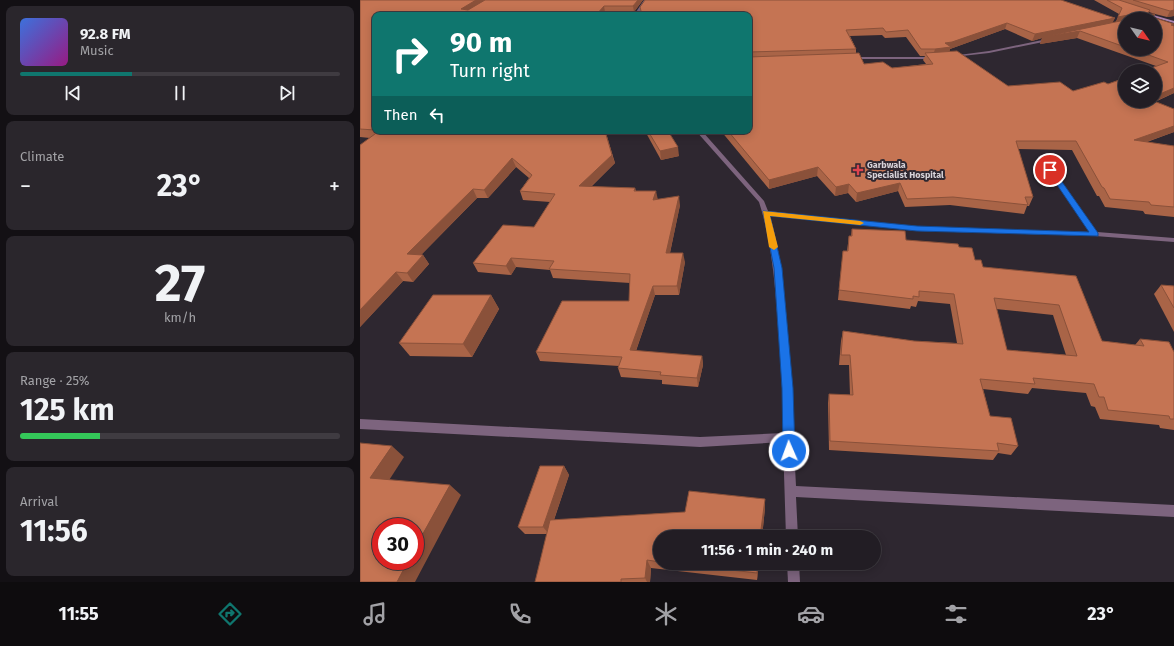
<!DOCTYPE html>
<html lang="en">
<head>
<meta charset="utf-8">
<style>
	:root { --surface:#221d24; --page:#2a262c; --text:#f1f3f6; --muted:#a2a2a6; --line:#3f3b41; --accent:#0f766e }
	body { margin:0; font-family:"Fira Sans",sans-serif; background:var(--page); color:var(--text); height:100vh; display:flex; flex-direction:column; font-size:15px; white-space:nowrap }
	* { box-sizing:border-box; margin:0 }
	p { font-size:13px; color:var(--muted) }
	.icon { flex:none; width:22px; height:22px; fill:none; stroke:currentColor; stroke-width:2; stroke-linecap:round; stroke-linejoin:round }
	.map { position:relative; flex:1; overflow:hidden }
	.details { display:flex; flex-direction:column; gap:6px; padding:6px; background:#131014; width:360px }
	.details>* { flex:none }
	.guide { position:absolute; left:12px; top:12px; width:380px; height:122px; border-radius:8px; box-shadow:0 2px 10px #0003,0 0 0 1px var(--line); background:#0f766e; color:#fff; overflow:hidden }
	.needle { width:26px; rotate:124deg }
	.buttons { position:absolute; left:758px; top:12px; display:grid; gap:8px }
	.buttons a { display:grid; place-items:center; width:44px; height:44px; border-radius:50%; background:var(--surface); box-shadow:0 2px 10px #0003,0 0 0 1px var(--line); font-size:20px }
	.speed { position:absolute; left:12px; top:518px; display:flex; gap:8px; font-size:20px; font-weight:700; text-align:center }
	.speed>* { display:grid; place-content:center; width:52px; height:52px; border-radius:50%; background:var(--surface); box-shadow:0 2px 10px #0003,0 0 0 1px var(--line); line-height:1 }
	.speed .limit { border:6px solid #d22; background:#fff; color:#111 }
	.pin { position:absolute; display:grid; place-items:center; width:34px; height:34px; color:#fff; margin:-17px; border:2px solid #fff; border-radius:50%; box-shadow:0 1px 4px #0007 }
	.me { position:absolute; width:44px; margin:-22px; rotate:358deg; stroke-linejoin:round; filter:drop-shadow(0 0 3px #0008) }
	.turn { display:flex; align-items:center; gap:14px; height:84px; padding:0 12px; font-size:18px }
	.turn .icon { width:52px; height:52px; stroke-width:2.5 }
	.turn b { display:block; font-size:28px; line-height:34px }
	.then { display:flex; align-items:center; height:38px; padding:0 12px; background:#0003; gap:8px; font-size:15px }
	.big { font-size:30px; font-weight:700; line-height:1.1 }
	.details .widget { flex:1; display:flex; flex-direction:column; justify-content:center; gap:6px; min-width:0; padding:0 14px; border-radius:8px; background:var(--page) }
	.details .dial { align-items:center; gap:0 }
	.dial b { font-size:52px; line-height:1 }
	.song { display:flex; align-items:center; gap:12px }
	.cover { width:48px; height:48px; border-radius:6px; background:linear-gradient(135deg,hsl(220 70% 55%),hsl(310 70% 35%)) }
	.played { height:4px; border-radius:2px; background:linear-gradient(90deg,var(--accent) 35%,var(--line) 35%) }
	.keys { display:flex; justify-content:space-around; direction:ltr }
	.heat { display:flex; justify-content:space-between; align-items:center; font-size:22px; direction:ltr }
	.charge { height:6px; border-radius:3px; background:linear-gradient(90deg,#34c759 25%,var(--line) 0) }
	.trip { position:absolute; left:293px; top:530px; width:228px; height:40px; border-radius:20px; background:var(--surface); box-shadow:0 2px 10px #0003,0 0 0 1px var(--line); font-weight:700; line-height:40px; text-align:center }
	.menu { display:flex; height:64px; justify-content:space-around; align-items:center; background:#0e0c0e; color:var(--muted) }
	.menu .icon { width:28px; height:28px }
	.menu .current { color:var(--accent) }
	.menu b { font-size:18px; color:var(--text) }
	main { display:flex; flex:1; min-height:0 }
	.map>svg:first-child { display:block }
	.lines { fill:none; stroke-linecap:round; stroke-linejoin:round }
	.street { fill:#7d647e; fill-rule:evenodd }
	.secondary { fill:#ac84ae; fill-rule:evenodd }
	.wall { fill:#a96447; fill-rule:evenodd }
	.shaded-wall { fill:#8a513a }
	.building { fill:#c57453; stroke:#8a513a; fill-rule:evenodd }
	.route { fill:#1a73e8; stroke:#114b97 }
	.slow { fill:#f59e0b }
	.health-dot { fill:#e0444e; stroke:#2e2730; stroke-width:1.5 }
	.labels { text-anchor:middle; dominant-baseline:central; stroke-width:4; stroke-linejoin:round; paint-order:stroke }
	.far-poi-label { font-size:9px; font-weight:bold; fill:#d8d3d9; stroke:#2e2730; text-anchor:start }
</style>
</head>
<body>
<main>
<section class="details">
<div class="widget">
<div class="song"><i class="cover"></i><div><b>92.8 FM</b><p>Music</p></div></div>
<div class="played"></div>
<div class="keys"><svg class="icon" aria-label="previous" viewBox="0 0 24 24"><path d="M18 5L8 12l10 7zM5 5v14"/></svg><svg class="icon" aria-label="pause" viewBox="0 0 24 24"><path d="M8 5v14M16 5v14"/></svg><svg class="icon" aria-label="next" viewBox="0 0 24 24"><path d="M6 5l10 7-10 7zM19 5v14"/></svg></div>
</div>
<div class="widget"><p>Climate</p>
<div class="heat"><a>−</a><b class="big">23°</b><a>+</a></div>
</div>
<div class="widget dial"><b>27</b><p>km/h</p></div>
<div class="widget"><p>Range · 25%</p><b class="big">125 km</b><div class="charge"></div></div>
<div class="widget"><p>Arrival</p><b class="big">11:56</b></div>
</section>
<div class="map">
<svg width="814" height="582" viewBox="0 0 814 582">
	<rect width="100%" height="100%" fill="#2e2730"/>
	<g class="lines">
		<g class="street">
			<path d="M 284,0 L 288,0 L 278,15 L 274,15 Z"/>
			<path d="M 692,38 L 693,40 L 629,53 L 593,57 L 591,56 L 629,51 Z"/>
			<path d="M 490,57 L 573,57 L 575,58 L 573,59 L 491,59 L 489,58 Z"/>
			<path d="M 336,131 L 342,131 L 404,201 L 408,211 L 557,227 L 730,232 L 678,157 L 681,155 L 683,156 L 737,232 L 814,238 L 814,242 L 735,236 L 557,231 L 410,215 C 420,251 424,287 427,324 C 431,378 433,432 436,486 L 814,505 L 814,517 L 436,497 L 438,537 L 426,537 L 423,442 L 340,447 L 0,429 L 0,419 L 340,437 L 423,433 C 423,397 421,361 418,326 C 415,284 412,243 399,202 Z"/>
			<path d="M 427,563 L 439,563 L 440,582 L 428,582 Z"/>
		</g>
		<path class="secondary" d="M 783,12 L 814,21 L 814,23 L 783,14 Z"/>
	</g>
	<g class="wall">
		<path d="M 0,0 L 283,0 L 274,12 L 245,12 L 243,15 L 15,15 L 15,131 L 262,131 L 261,133 L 246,133 L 255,163 L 231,187 L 275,188 L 276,191 L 298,199 L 320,205 L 310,253 L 325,262 L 319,295 L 295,295 L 276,351 L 342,356 L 343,365 L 338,387 L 302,384 L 302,380 L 261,377 L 258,368 L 259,366 L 180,361 L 176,352 L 269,301 L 270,283 L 193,278 L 190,270 L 156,267 L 151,275 L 118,272 L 113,263 L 174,227 L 190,202 L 163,200 L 160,191 L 169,178 L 156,167 L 128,198 L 117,198 L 61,255 L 63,255 L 69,264 L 53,282 L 43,281 L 0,327 L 10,138 L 0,137 Z"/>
		<path d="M 734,0 L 814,0 L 814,16 L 807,17 L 795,14 L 793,18 L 814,26 L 814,93 L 795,102 L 814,132 L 787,142 L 814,146 L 814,217 L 785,214 L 783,211 L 745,207 L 739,196 L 737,196 L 712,150 L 658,149 L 673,197 L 669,206 L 667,206 L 664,214 L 590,205 L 545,207 L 538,191 L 496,202 L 488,193 L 475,196 L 457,176 L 409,189 L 361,131 L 389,131 L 389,15 L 281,15 L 280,7 L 753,23 L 756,22 L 759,14 ZM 789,12 L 795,14 L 788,14 ZM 765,19 L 795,19 L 795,49 L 765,49 ZM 645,29 L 672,41 L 682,38 L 680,44 L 717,38 L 796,66 L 748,84 L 713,91 L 648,86 L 589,52 L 590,49 ZM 522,35 L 525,38 L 546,37 L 560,56 L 565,56 L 563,60 L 566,64 L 532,68 L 504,64 L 496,54 L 496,49 L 490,36 Z"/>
		<path d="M 285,131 L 308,131 L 319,156 L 301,160 Z"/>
		<path d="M 492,229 L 546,240 L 599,247 L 623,267 L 716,276 L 742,341 L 775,345 L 780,339 L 814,352 L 814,430 L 800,428 L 799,425 L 740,419 L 735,407 L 731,406 L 726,393 L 672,388 L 668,394 L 623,389 L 630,416 L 658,446 L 651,455 L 638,453 L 633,460 L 469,450 L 468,403 L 469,394 L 490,395 L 489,365 L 479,365 L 481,341 L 483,331 L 554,341 L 597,343 L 590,304 L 558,301 L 556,307 L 551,306 L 550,309 L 478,300 L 483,251 L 487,251 L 489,236 L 491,236 ZM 636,309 L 693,315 L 706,355 L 647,350 Z"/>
		<path d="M 801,285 L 814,286 L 814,332 L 794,294 Z"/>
		<path d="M 131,295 L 139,309 L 112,357 L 50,356 L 39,343 Z"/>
		<path d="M 204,466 L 209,475 L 194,520 L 325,512 L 405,499 L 405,508 L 402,537 L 300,537 L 300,563 L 399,563 L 397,580 L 291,568 L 290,582 L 175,582 L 187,534 L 165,534 L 158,527 Z"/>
	</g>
	<g class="shaded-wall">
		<path d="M 116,0 L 126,0 L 104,15 L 101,9 Z"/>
		<path d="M 278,0 L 283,0 L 274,12 L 273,6 Z"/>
		<path d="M 244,6 L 245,12 L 243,15 L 236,15 Z"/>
		<path d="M 790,10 L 788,15 L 795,14 L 793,19 L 786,15 Z"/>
		<path d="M 814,10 L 814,16 L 807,17 L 810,11 Z"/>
		<path d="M 768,15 L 766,19 L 765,19 L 765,21 L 755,23 L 758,17 Z"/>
		<path d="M 755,18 L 752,24 L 720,31 L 717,38 L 680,44 L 682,38 L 672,41 L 675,34 Z"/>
		<path d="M 647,23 L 645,29 L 590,49 L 589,54 L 573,56 L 575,49 L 585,43 Z"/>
		<path d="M 814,88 L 814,93 L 784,106 L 787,101 L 795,101 L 795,96 Z"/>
		<path d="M 814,126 L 814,132 L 769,148 L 774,140 Z"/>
		<path d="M 318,147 L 319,156 L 301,160 L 300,151 Z"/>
		<path d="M 252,155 L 255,163 L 222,195 L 219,186 Z"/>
		<path d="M 152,158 L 156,167 L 128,198 L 124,190 Z"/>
		<path d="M 458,167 L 457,176 L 409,189 L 409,180 Z"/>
		<path d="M 540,183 L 538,191 L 496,202 L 497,193 Z"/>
		<path d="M 489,184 L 488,193 L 475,196 L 476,187 Z"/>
		<path d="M 113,189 L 117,198 L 53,263 L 47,254 Z"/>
		<path d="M 296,191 L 298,200 L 293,200 Z"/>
		<path d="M 319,196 L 320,205 L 308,262 L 306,253 Z"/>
		<path d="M 323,253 L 325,262 L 319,295 L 317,286 Z"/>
		<path d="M 63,255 L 69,264 L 53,282 L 47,273 Z"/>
		<path d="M 151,258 L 156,267 L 151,275 L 146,266 Z"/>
		<path d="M 36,272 L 43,281 L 0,327 L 0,310 Z"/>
		<path d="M 293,286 L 295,295 L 273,359 L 270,350 Z"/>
		<path d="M 131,295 L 139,309 L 112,357 L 103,344 Z"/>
		<path d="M 342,356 L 343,365 L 338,387 L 337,378 Z"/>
		<path d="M 32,446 L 44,457 L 24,488 L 10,478 Z"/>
		<path d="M 204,466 L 209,475 L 189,534 L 183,527 Z"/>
		<path d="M 90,485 L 101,495 L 55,582 L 37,582 L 48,561 L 55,561 L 55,548 Z"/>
		<path d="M 405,499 L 405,508 L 402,537 L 400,537 Z"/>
		<path d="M 287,560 L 291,568 L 290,582 L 287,582 L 285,578 Z"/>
		<path d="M 398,563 L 399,563 L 397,580 L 397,573 Z"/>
	</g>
	<g class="building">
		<path d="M 0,0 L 116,0 L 101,9 L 108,10 L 125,0 L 278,0 L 273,6 L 244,6 L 236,15 L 15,15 L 15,130 L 0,129 Z"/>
		<path d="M 285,0 L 701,0 L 755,18 L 675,34 L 647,23 L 592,42 L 585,43 L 591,47 L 575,49 L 561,49 L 548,30 L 526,32 L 523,28 L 486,30 L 496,49 L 389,52 L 389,15 L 282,15 L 280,7 Z"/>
		<path d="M 747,0 L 759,0 L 790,10 L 787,14 L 795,14 L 786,15 L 814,24 L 811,25 L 814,26 L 814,88 L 795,96 L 795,71 L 783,71 L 808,62 L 772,49 L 795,49 L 795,19 L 769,19 L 768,15 L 758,17 L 762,8 Z"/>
		<path d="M 773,0 L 814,0 L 814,10 L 810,11 Z"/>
		<path d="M 765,20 L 765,47 L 720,31 L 683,37 Z"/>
		<path d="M 597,51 L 648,86 L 700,82 L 713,91 L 744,82 L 748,84 L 765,78 L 765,101 L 794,101 L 814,109 L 814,126 L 774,140 L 814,146 L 814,207 L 791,205 L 789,202 L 750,199 L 744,188 L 742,187 L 716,141 L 656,141 L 673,197 L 665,197 L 668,205 L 593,197 L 547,199 L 540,183 L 497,193 L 489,184 L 476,187 L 458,167 L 409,180 L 368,131 L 389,131 L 389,57 L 499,53 L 504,64 L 523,62 L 532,68 L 573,64 L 565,53 Z"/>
		<path d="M 19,131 L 245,131 L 252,155 L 219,186 L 275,188 L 274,191 L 296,191 L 293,200 L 319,196 L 306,253 L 323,253 L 317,286 L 293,286 L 270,350 L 342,356 L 337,378 L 300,375 L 301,372 L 258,368 L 262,357 L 176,352 L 202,301 L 269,301 L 270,274 L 189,269 L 194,261 L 151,258 L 146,266 L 113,263 L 143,225 L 174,227 L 195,194 L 160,191 L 172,175 L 152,158 L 124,190 L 113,189 L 47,254 L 63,255 L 47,273 L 36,272 L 0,310 L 0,145 Z"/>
		<path d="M 288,131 L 308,131 L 318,147 L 300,151 Z"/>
		<path d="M 492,229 L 545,231 L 546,240 L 598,244 L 599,247 L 612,248 L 615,260 L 621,260 L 623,267 L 716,276 L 742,341 L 784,346 L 780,339 L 809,342 L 814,352 L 814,419 L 810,419 L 809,416 L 748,410 L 744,397 L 739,397 L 734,384 L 673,378 L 675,384 L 620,379 L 630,416 L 651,418 L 658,446 L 637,443 L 639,451 L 470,441 L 469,394 L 493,395 L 490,355 L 481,355 L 483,331 L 554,341 L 603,344 L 594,294 L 559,291 L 559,297 L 553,296 L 553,299 L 479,290 L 483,251 L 488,251 L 489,236 L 492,236 ZM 634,298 L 699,305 L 717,356 L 647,350 Z"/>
		<path d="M 801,285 L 814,286 L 814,308 Z"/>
		<path d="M 73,295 L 131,295 L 103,344 L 39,343 Z"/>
		<path d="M 0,443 L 32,446 L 10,478 L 90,485 L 55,548 L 55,527 L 21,527 L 21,561 L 48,561 L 37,582 L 0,582 Z"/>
		<path d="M 180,466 L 204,466 L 183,527 L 158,527 Z"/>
		<path d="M 329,491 L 405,499 L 400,537 L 300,537 L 300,562 L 287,560 L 285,578 L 261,579 L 261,582 L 175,582 L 190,520 L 325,512 Z"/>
		<path d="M 310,563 L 398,563 L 397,573 Z"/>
	</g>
	<path class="route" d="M 688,169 L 693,169 L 738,233 L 738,236 L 557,231 L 410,216 L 422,268 L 433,388 L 435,451 L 433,455 L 429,456 L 424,455 L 423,451 L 422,388 L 414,268 L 403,211 L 557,226 L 729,232 L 687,170 Z"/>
	<path class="slow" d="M 403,211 L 500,221 L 504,223 L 500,225 L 410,216 L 418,247 L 414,250 L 409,247 Z"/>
	<path class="health-dot" d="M496 164h4v4h4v4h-4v4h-4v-4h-4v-4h4z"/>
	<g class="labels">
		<g class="far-poi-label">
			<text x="507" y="165">Garbwala<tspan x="507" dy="10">Specialist Hospital</tspan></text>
		</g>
	</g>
</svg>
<div class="buttons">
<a><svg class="needle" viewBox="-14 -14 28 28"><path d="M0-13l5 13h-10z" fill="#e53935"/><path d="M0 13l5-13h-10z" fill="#a2a2a6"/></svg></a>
<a><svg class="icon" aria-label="layers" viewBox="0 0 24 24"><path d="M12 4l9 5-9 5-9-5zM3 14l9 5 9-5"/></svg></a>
</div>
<div class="speed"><div class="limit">30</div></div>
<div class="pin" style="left:690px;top:170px;background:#d93025"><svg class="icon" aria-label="arrive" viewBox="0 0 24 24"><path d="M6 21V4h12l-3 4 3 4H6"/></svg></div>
<svg class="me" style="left:429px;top:451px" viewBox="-20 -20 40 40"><circle r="17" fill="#1a73e8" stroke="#fff" stroke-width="3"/><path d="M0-11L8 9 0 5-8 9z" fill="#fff"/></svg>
<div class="trip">11:56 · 1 min · 240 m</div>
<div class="guide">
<div class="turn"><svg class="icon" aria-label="right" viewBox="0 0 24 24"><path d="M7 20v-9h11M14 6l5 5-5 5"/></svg><div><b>90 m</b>Turn right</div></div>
<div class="then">Then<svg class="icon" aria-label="left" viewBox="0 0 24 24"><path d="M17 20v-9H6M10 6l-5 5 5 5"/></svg></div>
</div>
</div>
</main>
<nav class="menu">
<b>11:55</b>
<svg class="icon current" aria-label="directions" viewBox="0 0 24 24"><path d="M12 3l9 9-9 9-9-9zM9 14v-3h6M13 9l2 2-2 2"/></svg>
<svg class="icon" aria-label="music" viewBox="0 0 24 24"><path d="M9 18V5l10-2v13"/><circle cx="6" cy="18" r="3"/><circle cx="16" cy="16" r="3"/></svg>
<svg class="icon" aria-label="phone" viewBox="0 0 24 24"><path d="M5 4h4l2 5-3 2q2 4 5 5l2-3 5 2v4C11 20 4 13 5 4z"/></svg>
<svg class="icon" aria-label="climate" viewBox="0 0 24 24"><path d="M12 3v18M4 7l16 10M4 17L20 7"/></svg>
<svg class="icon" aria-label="car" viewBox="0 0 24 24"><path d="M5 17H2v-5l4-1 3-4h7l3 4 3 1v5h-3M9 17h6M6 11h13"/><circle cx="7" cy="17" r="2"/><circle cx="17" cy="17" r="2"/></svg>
<svg class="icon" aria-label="filters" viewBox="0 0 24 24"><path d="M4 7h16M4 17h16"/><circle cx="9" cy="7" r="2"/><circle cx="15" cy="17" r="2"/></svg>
<b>23°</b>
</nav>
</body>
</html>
